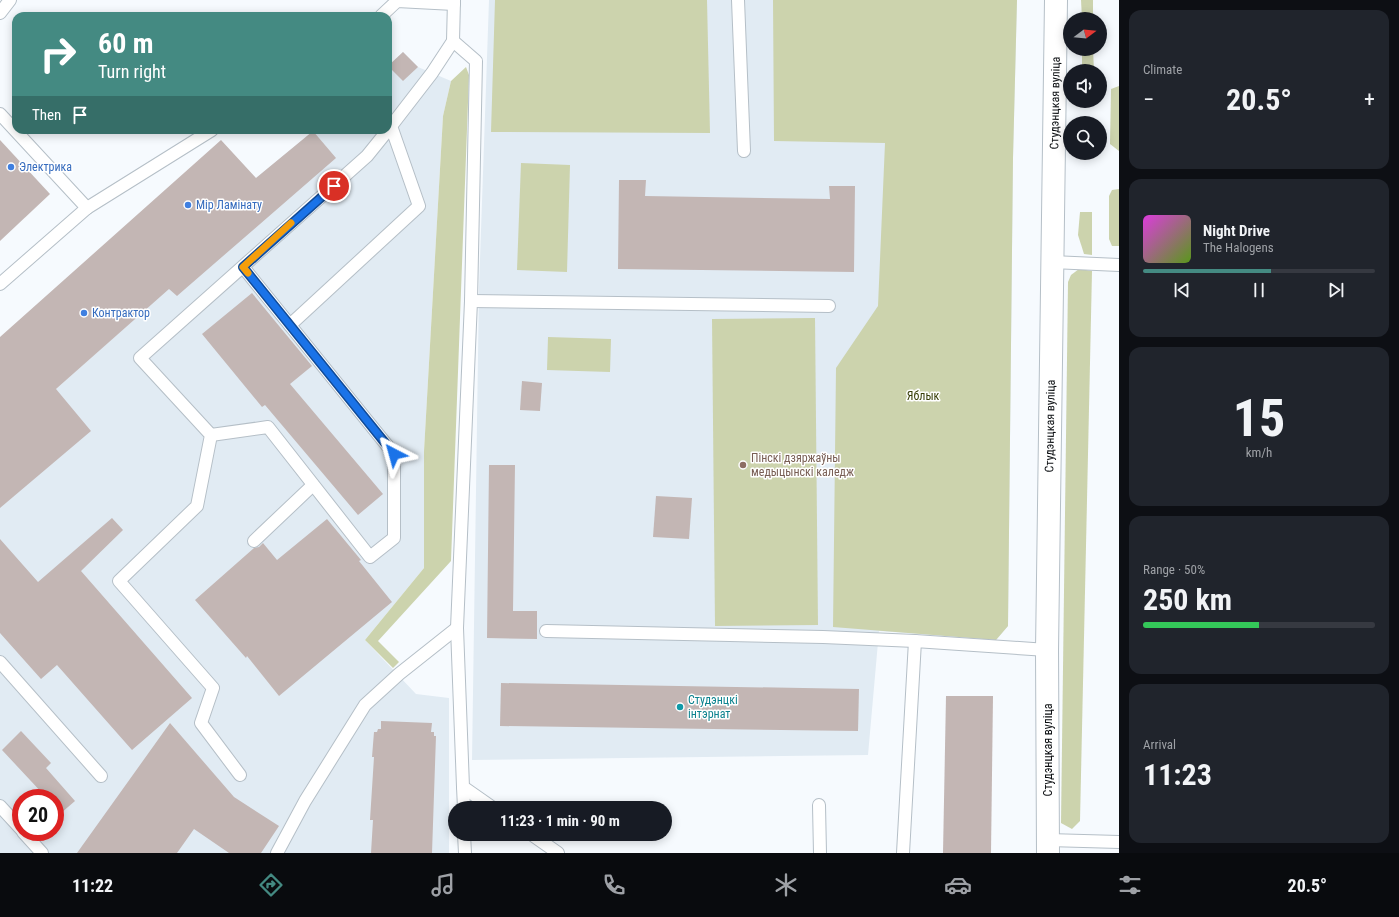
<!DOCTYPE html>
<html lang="en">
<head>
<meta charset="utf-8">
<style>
	:root { --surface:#171b24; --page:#20242c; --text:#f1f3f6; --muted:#9ea1a6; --line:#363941; --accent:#448a82 }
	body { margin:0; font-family:"Roboto Condensed",sans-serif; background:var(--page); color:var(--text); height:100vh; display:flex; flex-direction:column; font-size:15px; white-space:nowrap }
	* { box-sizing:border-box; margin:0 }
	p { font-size:13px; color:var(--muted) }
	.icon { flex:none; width:22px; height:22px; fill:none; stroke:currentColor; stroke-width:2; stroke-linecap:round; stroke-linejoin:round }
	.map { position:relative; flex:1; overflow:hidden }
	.panel { display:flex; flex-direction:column; gap:10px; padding:10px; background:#0d0f14; width:280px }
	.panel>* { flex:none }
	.hud { position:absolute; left:12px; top:12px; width:380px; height:122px; border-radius:12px; box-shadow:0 2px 10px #0003; background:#448a82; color:#fff; overflow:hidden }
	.needle { width:26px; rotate:74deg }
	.fabs { position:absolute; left:1063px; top:12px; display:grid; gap:8px }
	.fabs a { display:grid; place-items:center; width:44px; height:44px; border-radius:50%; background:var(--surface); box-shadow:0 2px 10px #0003; font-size:20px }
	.speed { position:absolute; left:12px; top:789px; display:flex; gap:8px; font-size:20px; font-weight:700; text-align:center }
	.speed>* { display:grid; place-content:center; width:52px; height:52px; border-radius:50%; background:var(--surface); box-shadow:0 2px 10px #0003; line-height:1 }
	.speed .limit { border:6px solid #d22; background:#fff; color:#111 }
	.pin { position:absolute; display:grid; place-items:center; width:34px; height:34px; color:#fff; margin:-17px; border:2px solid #fff; border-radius:50%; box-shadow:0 1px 4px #0007 }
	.me { position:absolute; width:44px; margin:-22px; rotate:321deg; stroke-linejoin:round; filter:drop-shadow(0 0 3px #0008) }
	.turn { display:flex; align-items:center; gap:14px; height:84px; padding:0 20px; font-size:18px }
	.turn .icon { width:52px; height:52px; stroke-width:2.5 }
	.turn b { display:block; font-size:28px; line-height:34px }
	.then { display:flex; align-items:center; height:38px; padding:0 20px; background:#0003; gap:8px; font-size:15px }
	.big { font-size:30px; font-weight:700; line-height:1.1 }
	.panel .tile { flex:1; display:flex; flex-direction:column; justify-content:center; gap:6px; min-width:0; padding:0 14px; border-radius:12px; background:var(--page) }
	.panel .dial { align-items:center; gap:0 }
	.dial b { font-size:52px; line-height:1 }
	.song { display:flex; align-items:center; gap:12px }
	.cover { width:48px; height:48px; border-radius:6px; background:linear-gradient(135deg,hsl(300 70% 55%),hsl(90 70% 35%)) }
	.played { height:4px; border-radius:2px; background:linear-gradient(90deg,var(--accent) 55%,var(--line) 55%) }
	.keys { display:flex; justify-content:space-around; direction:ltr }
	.heat { display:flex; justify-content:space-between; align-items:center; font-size:22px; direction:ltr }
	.charge { height:6px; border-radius:3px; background:linear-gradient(90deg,#34c759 50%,var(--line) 0) }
	.trip { position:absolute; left:448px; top:801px; width:224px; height:40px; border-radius:20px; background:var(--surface); box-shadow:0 2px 10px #0003; font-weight:700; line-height:40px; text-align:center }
	.tabs { display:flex; height:64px; justify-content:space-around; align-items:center; background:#090b0e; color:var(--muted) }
	.tabs .icon { width:28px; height:28px }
	.tabs .on { color:var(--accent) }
	.tabs b { font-size:18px; color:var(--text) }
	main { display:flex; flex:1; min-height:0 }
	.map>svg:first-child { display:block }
	.built { fill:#e1ebf3; fill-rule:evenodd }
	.green { fill:#ccd3ad }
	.building { fill:#c3b6b4 }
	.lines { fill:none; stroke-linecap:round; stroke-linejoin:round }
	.service-casing { stroke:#b5bfc7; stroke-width:14 }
	.minor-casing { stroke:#b5bfc7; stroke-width:24 }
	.service { stroke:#fff; stroke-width:12 }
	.minor { stroke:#fff; stroke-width:22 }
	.route-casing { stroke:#114b97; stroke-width:10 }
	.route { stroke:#1a73e8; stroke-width:7 }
	.slow { stroke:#f59e0b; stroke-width:7 }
	.shop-dot { fill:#3f7fe0; stroke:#fff; stroke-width:1.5 }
	.education-dot { fill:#8d6e63; stroke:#fff; stroke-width:1.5 }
	.culture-dot { fill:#0f9aa8; stroke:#fff; stroke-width:1.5 }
	.labels { text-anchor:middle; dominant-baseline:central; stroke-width:3; stroke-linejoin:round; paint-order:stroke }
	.street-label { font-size:12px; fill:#0a0d10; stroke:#fff }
	.shop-label { font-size:12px; fill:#366cbe; stroke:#fff; text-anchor:start }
	.park-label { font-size:12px; fill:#373e08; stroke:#fff }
	.education-label { font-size:12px; fill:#785e54; stroke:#fff; text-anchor:start }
	.culture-label { font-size:12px; fill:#0d838f; stroke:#fff; text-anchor:start }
</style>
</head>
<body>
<main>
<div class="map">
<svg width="1119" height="853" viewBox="0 0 1119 853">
	<rect width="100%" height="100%" fill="#f6fafe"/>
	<g class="built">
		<path d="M 489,0 L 1017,0 L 1013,158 L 1008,626 L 996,640 L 879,631 L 868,755 L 472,760 L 479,288 Z"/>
		<path d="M 403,52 L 418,67 L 451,81 L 443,116 L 424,451 L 424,568 L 365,640 L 416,694 L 449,698 L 449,853 L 0,853 L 0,363 L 56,389 L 168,289 L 256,178 L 315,130 L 388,130 L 388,66 ZM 21,798 L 55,798 L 55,832 L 21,832 Z"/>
	</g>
	<g class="green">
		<path d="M 495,0 L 707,0 L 710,133 L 491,132 Z"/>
		<path d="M 773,0 L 1017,0 L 1013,158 L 1008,626 L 996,640 L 833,627 L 836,368 L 878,306 L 885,143 L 774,141 Z"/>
		<path d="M 1081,0 L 1093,0 L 1093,19 L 1082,19 Z"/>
		<path d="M 1082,49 L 1093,49 L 1094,71 L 1082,71 Z"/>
		<path d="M 466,67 L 469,75 L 451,561 L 378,641 L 399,662 L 393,668 L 365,640 L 424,568 L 424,451 L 443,116 L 451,81 Z"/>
		<path d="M 1119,86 L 1119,151 L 1110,144 L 1111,89 Z"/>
		<path d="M 521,163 L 570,165 L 567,272 L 517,270 Z"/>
		<path d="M 1119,189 L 1119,246 L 1112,246 L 1109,239 L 1109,196 L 1112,190 Z"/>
		<path d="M 1080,212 L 1092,212 L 1092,255 L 1084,254 L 1078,235 Z"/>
		<path d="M 1079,269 L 1092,271 L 1080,821 L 1072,829 L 1061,823 L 1068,282 L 1071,275 Z"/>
		<path d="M 815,318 L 818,625 L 715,626 L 712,319 Z"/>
		<path d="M 548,337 L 611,339 L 610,372 L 547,370 Z"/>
	</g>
	<g class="building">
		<path d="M 403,52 L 418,67 L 403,81 L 388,66 Z"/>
		<path d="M 313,131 L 336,158 L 177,296 L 169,289 L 56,389 L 91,431 L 0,508 L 0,337 L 221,140 L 256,178 Z"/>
		<path d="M 0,140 L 50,194 L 0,241 Z"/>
		<path d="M 619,180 L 646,180 L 645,196 L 830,199 L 829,186 L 855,186 L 854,272 L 618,269 Z"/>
		<path d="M 252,293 L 312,366 L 290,384 L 383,494 L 358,515 L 265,405 L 262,407 L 202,334 Z"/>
		<path d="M 522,381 L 542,383 L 540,411 L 520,410 Z"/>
		<path d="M 489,465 L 515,465 L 513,611 L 537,611 L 537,639 L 487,638 Z"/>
		<path d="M 656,496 L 692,498 L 689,539 L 653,537 Z"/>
		<path d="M 112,518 L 123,530 L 81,571 L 192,698 L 132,750 L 57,665 L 41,679 L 0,633 L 0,539 L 38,582 Z"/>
		<path d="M 327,519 L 361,560 L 359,561 L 392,602 L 279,696 L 247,656 L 246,658 L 195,600 L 254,548 L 259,547 L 263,543 L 277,560 Z"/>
		<path d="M 501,683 L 859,689 L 858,731 L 500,726 Z"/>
		<path d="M 946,696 L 993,696 L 991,853 L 943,853 Z"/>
		<path d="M 381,721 L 432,723 L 431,732 L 434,732 L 434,736 L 436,736 L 432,853 L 371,853 L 373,820 L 370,820 L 374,757 L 372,757 L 374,732 L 377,732 L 378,729 L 381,729 Z"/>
		<path d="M 170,723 L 234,797 L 279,826 L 261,853 L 229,853 L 194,829 L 177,853 L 77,853 Z"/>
		<path d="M 21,731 L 51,763 L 46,768 L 75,801 L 61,813 L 59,814 L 55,810 L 55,798 L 45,798 L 43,796 L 44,795 L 2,750 Z"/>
	</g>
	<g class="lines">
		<g class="service-casing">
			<g id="service">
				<path d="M 454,0 L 453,41 L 476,61 L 471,301 L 457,628 L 463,787 L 493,808"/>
				<path d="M 738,0 L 744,151"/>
				<path d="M 0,13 L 10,0"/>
				<path d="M 381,16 L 397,1 L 454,4"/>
				<path d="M 0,114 L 87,208"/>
				<path d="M 388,130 L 432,73 L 453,41"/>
				<path d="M 1052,262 L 1119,265"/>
				<path d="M 0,284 L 87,208 L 212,130"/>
				<path d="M 471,301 L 829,306"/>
				<path d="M 290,325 L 419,206 L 391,126"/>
				<path d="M 211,435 L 268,427 L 370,557 L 394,538 L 394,454 L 243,267"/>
				<path d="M 254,541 L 313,485"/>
				<path d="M 546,631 L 823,637 L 915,641"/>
				<path d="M 0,662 L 101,776"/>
				<path d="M 240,775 L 201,723 L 213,688 L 119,581 L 197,506 L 211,435 L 140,358 L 367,156 L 388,130"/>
				<path d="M 463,787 L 464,808"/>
				<path d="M 819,805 L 820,853"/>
				<path d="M 0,806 L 21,829"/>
				<path d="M 23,832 L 42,853"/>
				<path d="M 464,834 L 465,853"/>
				<path d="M 531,834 L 558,853"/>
				<path d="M 1048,840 L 1119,842"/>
				<path d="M 277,853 L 305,801 L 365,705 L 399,674 L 457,628"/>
				<path d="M 903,853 L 915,641 L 1047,650"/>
			</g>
		</g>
		<g class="minor-casing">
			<path id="minor" d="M 1048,853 L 1047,650 L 1056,0"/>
		</g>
		<use href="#service" class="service"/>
		<use href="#minor" class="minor"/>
	</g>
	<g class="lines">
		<g class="route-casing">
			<path id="route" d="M 334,186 L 243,267 L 394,454"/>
		</g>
		<use href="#route" class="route"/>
		<path class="slow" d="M 248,273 L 243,267 L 291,223"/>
	</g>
	<g class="shop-dot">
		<circle cx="11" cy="167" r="4"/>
		<circle cx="188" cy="205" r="4"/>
		<circle cx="84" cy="313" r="4"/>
	</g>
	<circle class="education-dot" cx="743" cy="465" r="4"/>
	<circle class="culture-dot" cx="680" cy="707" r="4"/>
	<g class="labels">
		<g class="street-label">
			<text transform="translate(1055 103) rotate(-89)">Студэнцкая вуліца</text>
			<text transform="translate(1050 426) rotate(-89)">Студэнцкая вуліца</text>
			<text transform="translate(1048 750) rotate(-90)">Студэнцкая вуліца</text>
		</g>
		<g class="shop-label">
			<text x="19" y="167">Электрика</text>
			<text x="196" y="205">Мір Ламінату</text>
			<text x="92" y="313">Контрактор</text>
		</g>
		<g class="park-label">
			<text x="923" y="396">Яблык</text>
		</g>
		<g class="education-label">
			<text x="751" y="458">Пінскі дзяржаўны<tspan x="751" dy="14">медыцынскі каледж</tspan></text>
		</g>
		<g class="culture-label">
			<text x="688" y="700">Студэнцкі<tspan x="688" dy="14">інтэрнат</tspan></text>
		</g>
	</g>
</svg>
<div class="fabs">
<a><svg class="needle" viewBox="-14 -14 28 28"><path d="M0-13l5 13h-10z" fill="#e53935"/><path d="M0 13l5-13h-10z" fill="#9ea1a6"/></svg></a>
<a><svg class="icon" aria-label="sound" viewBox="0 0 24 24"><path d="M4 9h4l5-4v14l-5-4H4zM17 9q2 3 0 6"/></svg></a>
<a><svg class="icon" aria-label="search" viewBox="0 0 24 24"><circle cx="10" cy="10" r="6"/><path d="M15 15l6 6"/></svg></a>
</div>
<div class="speed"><div class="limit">20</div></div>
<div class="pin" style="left:334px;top:186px;background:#d93025"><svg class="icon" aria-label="arrive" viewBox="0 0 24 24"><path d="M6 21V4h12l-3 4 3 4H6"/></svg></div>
<svg class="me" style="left:394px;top:454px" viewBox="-20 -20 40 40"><path d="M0-17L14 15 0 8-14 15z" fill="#1a73e8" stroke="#fff" stroke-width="4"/></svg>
<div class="trip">11:23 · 1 min · 90 m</div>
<div class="hud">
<div class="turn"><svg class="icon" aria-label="right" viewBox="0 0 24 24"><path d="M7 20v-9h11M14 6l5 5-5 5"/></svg><div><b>60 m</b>Turn right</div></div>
<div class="then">Then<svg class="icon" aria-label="arrive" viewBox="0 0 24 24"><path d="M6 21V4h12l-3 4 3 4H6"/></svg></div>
</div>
</div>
<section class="panel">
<div class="tile"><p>Climate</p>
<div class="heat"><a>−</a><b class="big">20.5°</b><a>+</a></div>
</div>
<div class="tile">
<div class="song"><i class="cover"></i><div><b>Night Drive</b><p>The Halogens</p></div></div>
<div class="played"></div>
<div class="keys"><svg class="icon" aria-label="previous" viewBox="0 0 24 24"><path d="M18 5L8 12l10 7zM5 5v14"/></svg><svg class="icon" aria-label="pause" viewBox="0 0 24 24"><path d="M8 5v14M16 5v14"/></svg><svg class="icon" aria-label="next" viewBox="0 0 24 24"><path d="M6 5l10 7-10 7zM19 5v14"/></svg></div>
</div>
<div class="tile dial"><b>15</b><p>km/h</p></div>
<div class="tile"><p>Range · 50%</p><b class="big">250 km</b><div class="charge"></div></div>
<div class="tile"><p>Arrival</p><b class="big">11:23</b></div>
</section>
</main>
<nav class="tabs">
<b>11:22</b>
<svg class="icon on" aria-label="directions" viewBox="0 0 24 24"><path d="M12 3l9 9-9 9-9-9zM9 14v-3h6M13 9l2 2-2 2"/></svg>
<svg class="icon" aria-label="music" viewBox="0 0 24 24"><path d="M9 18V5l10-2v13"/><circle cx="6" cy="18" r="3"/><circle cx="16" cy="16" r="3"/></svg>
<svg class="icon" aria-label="phone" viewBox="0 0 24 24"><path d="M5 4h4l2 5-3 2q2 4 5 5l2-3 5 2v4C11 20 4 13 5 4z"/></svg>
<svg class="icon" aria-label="climate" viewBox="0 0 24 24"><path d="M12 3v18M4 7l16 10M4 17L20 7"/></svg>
<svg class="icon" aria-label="car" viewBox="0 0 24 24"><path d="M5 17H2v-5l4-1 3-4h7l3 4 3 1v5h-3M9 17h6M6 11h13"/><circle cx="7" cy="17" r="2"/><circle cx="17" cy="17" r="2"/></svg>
<svg class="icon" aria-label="filters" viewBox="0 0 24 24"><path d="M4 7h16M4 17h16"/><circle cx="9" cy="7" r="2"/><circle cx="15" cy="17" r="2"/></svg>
<b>20.5°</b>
</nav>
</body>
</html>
